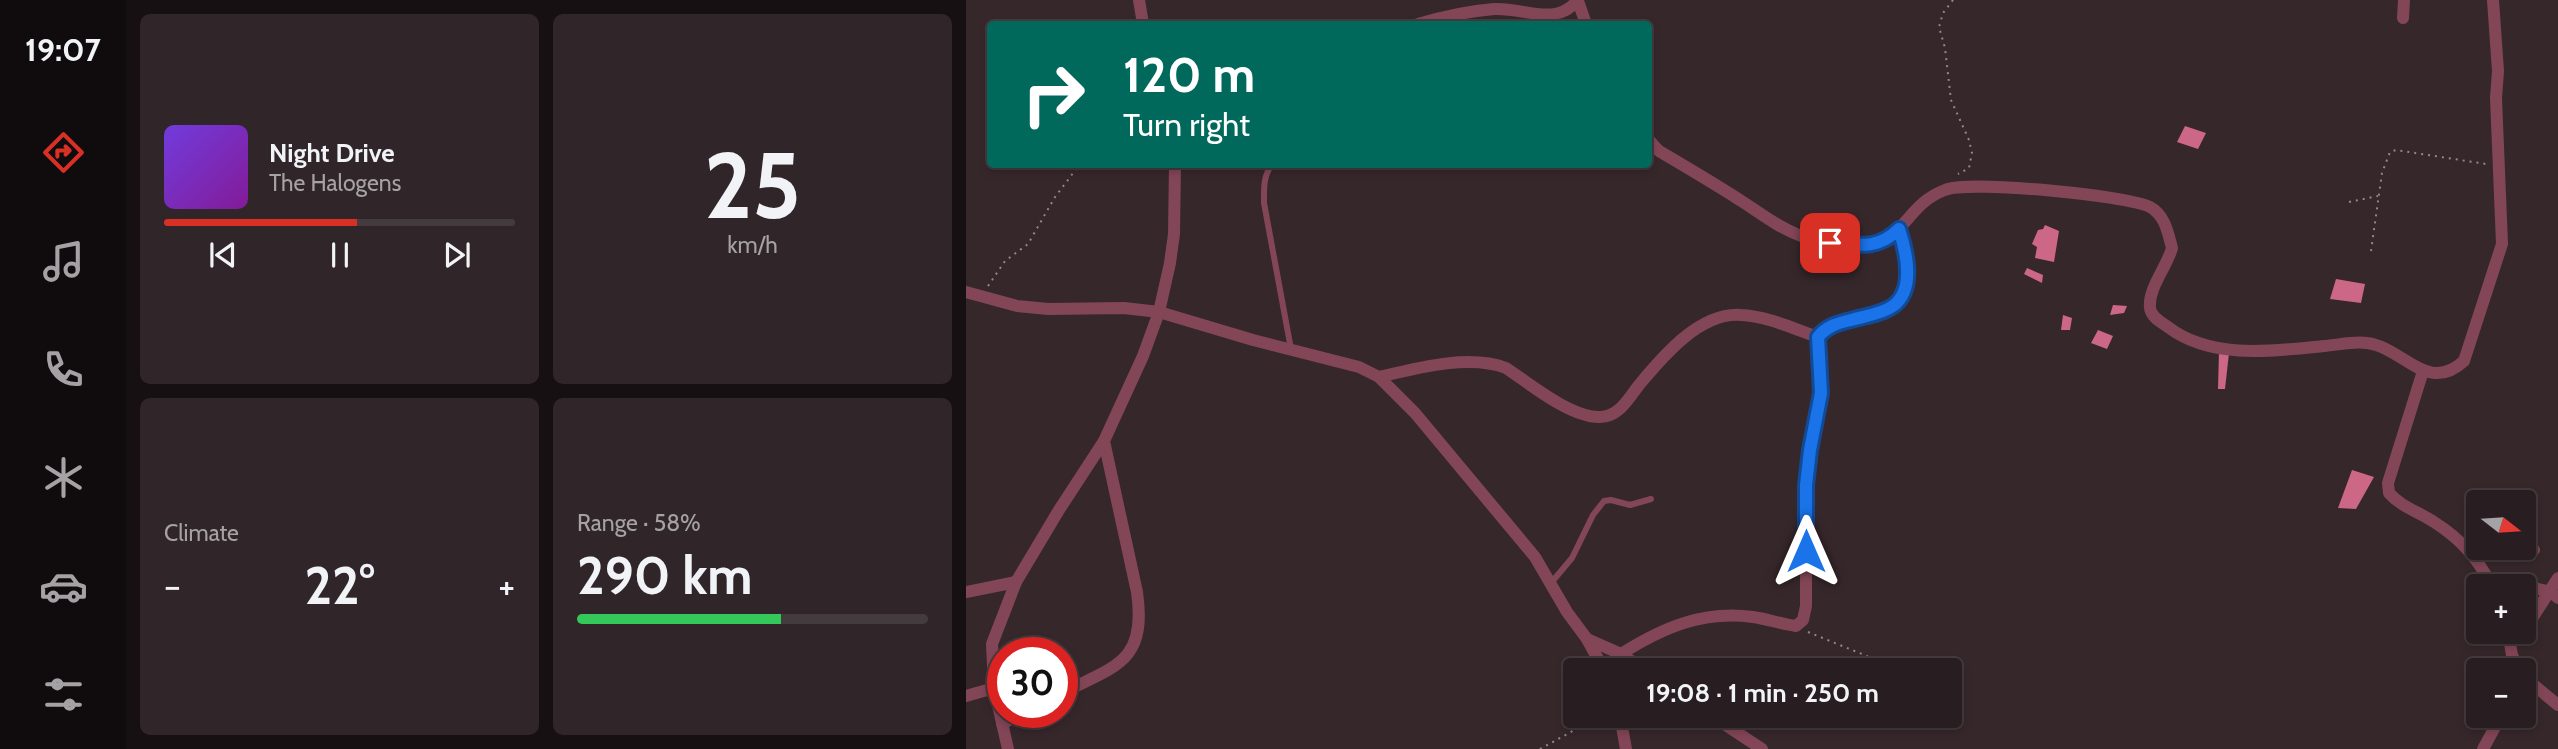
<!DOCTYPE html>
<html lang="en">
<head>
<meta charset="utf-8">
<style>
	:root { --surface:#281d20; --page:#302629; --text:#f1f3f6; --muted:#a5a2a5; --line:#443b3e; --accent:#d93025 }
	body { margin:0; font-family:Cabin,sans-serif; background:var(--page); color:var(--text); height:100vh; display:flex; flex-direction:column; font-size:26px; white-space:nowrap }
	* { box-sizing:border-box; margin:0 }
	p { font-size:23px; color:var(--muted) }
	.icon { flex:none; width:38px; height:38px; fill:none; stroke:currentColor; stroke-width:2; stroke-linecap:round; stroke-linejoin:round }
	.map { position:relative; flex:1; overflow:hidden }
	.side { display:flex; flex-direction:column; gap:14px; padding:14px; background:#161012; width:840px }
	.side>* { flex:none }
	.hud { position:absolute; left:21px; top:21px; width:665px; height:147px; border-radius:7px; box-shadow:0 4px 10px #0003,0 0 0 2px var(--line); background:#00695c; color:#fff; overflow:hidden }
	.needle { width:46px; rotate:107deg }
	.controls { position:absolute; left:1500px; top:490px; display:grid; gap:14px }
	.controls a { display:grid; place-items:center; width:70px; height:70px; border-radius:7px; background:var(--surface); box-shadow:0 4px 10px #0003,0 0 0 2px var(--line); font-size:35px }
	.speed { position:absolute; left:21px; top:637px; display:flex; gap:14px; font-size:35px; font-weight:700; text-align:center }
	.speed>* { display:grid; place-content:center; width:91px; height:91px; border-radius:50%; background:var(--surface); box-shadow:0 4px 10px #0003,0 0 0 2px var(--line); line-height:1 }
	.speed .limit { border:10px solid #d22; background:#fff; color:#111 }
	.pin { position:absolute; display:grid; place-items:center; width:60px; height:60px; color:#fff; margin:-30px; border-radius:14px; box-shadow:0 4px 10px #0006 }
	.me { position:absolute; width:77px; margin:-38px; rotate:0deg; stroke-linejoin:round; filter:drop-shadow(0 0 5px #0008) }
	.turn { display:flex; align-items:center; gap:24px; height:147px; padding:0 21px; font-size:32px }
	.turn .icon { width:91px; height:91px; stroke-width:2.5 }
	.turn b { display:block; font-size:49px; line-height:60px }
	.big { font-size:52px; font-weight:700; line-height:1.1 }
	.side .widget { flex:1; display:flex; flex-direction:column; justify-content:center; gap:10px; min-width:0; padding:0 24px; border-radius:10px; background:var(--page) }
	.side .dial { align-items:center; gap:0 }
	.dial b { font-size:91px; line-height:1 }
	.song { display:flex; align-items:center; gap:21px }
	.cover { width:84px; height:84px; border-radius:10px; background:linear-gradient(135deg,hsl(260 70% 55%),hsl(290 70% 35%)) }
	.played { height:7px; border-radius:4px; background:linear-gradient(90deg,var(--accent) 55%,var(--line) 55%) }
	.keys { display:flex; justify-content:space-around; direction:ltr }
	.heat { display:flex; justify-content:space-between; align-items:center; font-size:38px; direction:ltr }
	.charge { height:10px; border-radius:5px; background:linear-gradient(90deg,#34c759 58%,var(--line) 0) }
	.side .tiles { flex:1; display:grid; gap:14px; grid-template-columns:repeat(2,1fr) }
	.trip { position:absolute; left:597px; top:658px; width:399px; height:70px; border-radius:7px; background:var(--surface); box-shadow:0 4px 10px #0003,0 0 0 2px var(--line); font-weight:700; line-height:70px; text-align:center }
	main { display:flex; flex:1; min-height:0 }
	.tabs { display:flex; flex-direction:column; width:126px; justify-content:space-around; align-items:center; background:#100c0d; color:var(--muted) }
	.tabs .icon { width:49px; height:49px }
	.tabs .on { color:var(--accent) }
	.tabs b { font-size:32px; color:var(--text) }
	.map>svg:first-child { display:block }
	.building { fill:#cc6885 }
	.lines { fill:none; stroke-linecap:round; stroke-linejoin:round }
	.path { stroke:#94888a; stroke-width:2; stroke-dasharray:2 5; stroke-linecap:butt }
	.lane { stroke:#834657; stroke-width:6 }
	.street { stroke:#834657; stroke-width:12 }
	.route-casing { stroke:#114b97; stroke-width:18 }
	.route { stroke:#1a73e8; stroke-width:12 }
</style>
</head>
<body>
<main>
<nav class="tabs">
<b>19:07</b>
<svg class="icon on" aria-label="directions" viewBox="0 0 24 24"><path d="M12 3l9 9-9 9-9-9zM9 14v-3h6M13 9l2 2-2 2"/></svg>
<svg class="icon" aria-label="music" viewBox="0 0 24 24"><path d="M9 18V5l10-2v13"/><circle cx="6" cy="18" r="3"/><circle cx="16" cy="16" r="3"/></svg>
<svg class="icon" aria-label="phone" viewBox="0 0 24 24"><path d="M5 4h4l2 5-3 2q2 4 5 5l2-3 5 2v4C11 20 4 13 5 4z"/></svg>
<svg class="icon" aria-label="climate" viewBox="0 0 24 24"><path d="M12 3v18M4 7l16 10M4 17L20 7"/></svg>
<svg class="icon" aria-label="car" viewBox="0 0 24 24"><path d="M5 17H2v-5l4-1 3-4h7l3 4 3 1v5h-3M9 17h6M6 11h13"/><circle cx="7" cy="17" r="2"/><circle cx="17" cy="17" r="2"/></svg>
<svg class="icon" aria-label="filters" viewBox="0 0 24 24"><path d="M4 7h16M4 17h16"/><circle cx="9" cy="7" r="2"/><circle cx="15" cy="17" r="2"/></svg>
</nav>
<section class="side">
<div class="tiles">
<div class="widget">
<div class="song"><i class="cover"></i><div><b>Night Drive</b><p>The Halogens</p></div></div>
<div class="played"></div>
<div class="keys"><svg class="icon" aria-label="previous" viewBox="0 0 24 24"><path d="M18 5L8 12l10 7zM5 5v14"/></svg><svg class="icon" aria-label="pause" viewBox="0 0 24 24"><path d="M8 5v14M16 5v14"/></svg><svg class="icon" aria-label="next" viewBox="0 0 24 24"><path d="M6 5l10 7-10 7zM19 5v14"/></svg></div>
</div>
<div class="widget dial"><b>25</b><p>km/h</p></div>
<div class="widget"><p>Climate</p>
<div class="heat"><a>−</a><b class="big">22°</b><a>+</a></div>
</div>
<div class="widget"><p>Range · 58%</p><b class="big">290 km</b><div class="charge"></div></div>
</div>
</section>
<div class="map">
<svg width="1592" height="749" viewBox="0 0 1592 749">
	<rect width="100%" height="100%" fill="#36272b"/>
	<g class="building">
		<path d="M 1219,126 L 1240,133 L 1232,149 L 1211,142 Z"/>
		<path d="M 1079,225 L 1093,231 L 1088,262 L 1069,258 L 1071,247 L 1066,244 L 1072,230 L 1077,229 Z"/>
		<path d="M 1061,268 L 1077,275 L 1076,283 L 1058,274 Z"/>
		<path d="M 1370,279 L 1399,284 L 1395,303 L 1364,299 Z"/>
		<path d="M 1147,305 L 1161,306 L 1158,313 L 1144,315 Z"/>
		<path d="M 1097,315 L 1106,318 L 1104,330 L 1095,330 Z"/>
		<path d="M 1132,330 L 1147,336 L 1141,349 L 1125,343 Z"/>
		<path d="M 1253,351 L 1263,353 L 1259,389 L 1252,389 Z"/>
		<path d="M 1386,470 L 1408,477 L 1390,509 L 1372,508 Z"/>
	</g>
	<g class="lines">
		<g class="path">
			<path d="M 987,0 L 977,13 L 973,27 L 979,48 L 985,100 L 1003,140 L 1006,153 L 1003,168 L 992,174"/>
			<path d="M 1383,202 L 1412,196"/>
			<path d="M 1405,251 L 1416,173 L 1424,152 L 1430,150 L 1520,164"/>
			<path d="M 22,286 L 39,261 L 62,244 L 89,197 L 114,164"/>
			<path d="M 842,632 L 935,670"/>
			<path d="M 574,749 L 634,716"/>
		</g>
		<g class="lane">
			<path d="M 306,164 C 297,177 298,188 298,203 L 325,349"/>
			<path d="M 585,583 L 606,558 L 627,515 L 638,501 L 645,500 L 664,505 L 685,499"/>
		</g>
		<g class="street">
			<path d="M 173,0 L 177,24"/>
			<path d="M 612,1 L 620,24"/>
			<path d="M 1437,18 L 1438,0"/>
			<path d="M 452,24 C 476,17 503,11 528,9 C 558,7 589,28 612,0"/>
			<path d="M 682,139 L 693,151 C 722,168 751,185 780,204 C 798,216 814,228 835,236 C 851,242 870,244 887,245 C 941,247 936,206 979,190 C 1002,180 1160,195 1184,207 C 1199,215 1202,233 1206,248 C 1201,267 1182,288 1184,308 C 1185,317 1195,322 1202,327 C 1245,360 1308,351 1358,346 C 1372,345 1388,341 1401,343 C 1437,347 1461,395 1498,361 L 1536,244 L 1530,98 L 1532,71 L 1527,0"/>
			<path d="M 0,292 L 51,306 L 82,309 L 158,308 L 193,312 L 287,340 L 393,367 L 413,377 L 449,413 L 569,557 L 601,612 L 621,639 L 638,670"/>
			<path d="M 1457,371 L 1422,483 L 1423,493 C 1435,507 1453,512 1468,522 C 1495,539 1512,559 1526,586"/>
			<path d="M 413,377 C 451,368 503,354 540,368 C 564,384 605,418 634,417 C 653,417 663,398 673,385 C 697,356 734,312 775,315 C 801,316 828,329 852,337"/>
			<path d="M 1558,544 L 1568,550"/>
			<path d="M 1521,577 L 1585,592 L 1592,598"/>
			<path d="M 0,592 L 50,582"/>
			<path d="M 1558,631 L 1592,578"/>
			<path d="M 1542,632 L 1546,655 L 1553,670"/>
			<path d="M 621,639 L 655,654 L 678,670"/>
			<path d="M 655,654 C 696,628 737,610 787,617 C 801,619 815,624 830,626 L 837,620 L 840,606 L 840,485 L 843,450 L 855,392 L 852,337 C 861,326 872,323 885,320 C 898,316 915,314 927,306 C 950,289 940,251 933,229"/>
			<path d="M 1558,677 L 1592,705"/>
			<path d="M 96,693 C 150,666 181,662 171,592 L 138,441"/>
			<path d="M 0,696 L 28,688"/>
			<path d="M 654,716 L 660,749"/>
			<path d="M 746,716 L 796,749"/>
			<path d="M 36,724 L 58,712"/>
			<path d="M 42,749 L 28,688 L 26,644 L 50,582 L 93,510 L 138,441 L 177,356 L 193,312 L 204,263 L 208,234 L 209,164"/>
			<path d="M 1517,749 L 1535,716"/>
		</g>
	</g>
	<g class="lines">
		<g class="route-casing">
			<path id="route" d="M 840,551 L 840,485 L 844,450 L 855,393 L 852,337 C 861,326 872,323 885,320 C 898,316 916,314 927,306 C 950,289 940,251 933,229 C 912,250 892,245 864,243"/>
		</g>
		<use href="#route" class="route"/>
	</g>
</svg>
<div class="controls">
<a><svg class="needle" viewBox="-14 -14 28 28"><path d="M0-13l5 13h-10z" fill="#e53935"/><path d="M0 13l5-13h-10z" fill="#a5a2a5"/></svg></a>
<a>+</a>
<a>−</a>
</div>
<div class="speed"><div class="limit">30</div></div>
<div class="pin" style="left:864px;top:243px;background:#d93025"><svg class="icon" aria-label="arrive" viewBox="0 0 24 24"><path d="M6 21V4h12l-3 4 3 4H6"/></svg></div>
<svg class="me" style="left:840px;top:551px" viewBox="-20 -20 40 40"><path d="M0-17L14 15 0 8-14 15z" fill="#1a73e8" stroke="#fff" stroke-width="4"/></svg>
<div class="trip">19:08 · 1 min · 250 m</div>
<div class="hud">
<div class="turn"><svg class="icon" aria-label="right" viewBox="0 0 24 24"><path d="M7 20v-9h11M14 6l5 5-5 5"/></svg><div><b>120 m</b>Turn right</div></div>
</div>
</div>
</main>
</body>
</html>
